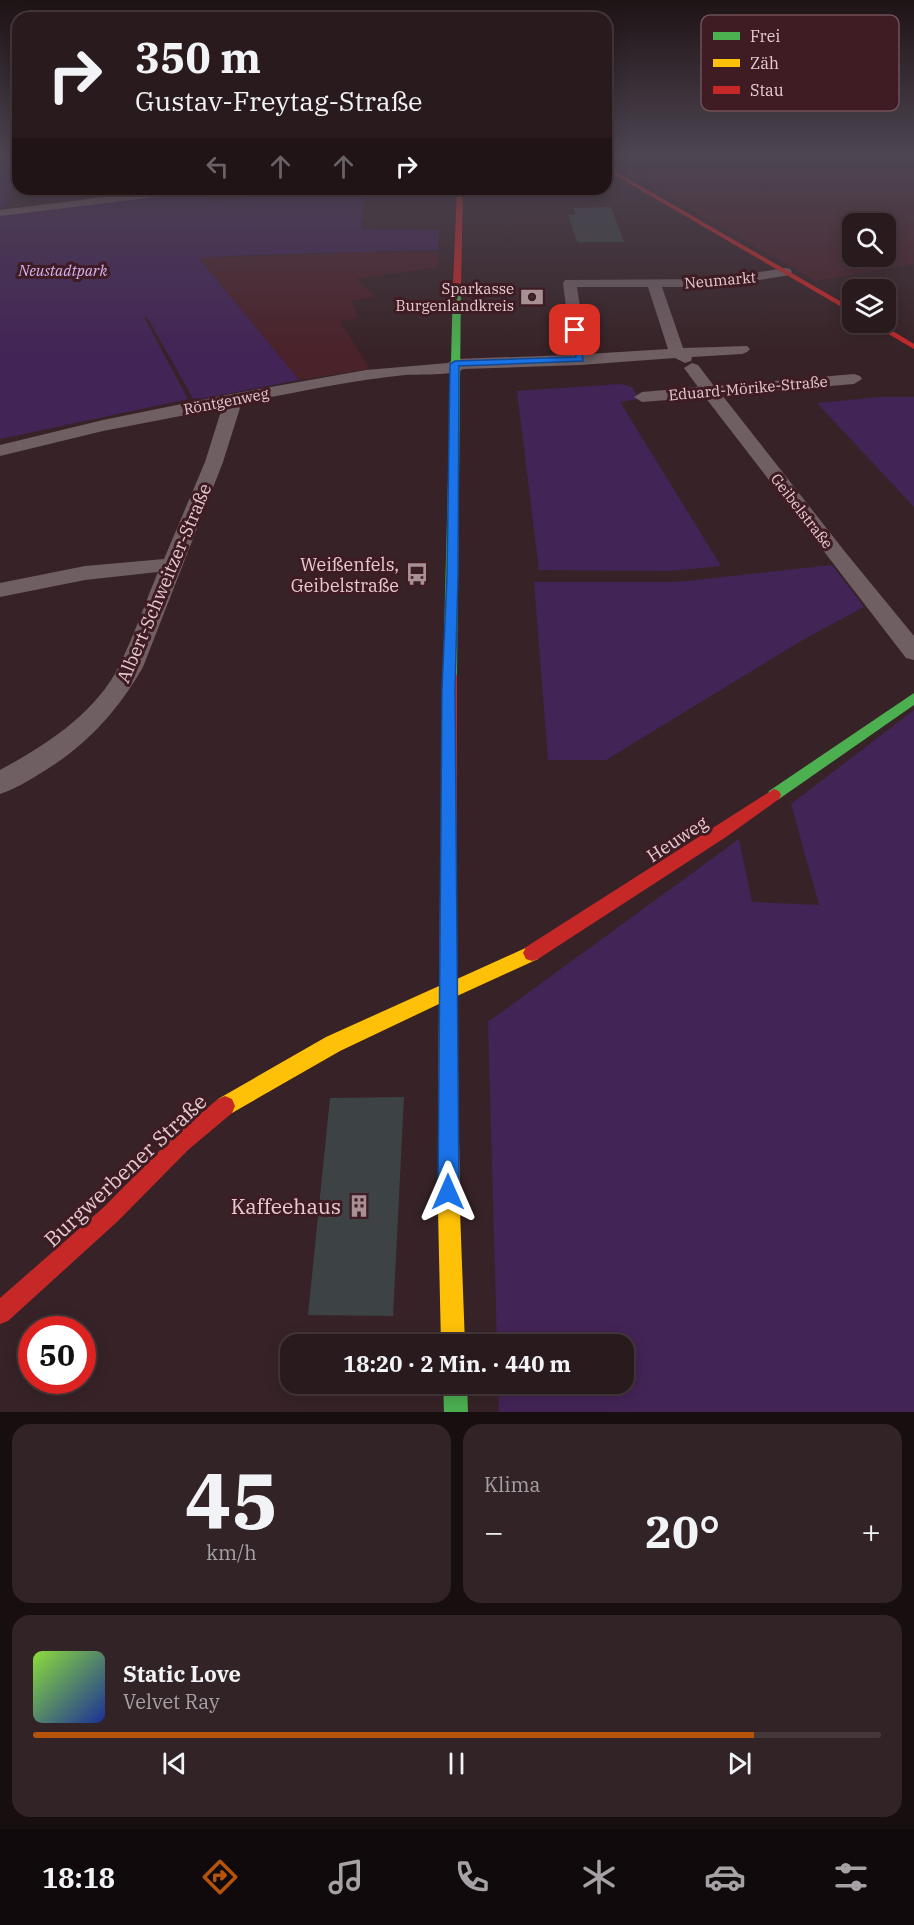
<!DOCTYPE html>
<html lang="de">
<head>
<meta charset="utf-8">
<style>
	:root { --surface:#291a1d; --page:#312326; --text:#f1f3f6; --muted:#a5a1a4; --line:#45383b; --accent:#b45309 }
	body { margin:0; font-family:"IBM Plex Serif",serif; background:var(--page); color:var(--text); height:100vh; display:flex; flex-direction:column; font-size:22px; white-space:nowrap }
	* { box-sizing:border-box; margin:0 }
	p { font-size:20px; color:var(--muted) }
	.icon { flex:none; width:33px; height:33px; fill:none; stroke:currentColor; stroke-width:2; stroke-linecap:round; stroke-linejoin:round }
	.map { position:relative; height:1412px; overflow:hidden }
	.drawer { display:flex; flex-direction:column; gap:12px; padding:12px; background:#170e10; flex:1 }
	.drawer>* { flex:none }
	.hud { position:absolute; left:12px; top:12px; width:600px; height:183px; border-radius:18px; box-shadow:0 3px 15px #0003,0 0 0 2px var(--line); background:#291a1d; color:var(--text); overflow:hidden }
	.buttons { position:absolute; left:842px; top:213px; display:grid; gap:12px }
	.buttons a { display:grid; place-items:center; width:54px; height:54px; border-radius:12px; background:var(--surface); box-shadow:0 3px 15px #0003,0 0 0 2px var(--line); font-size:30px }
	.speed { position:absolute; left:18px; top:1316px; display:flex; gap:12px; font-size:30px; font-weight:700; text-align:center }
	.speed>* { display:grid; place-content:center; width:78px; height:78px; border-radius:50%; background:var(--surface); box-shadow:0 3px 15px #0003,0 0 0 2px var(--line); line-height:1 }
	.speed .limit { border:9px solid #d22; background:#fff; color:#111 }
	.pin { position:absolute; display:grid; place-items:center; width:51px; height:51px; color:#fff; margin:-26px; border-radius:12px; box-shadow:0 3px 9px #0006 }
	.me { position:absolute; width:66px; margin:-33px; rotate:0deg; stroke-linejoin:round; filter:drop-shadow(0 0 4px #0008) }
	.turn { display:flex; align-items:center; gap:21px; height:126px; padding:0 24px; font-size:27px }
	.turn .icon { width:78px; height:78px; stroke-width:2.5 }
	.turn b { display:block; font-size:42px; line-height:51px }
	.lanes { display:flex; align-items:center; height:57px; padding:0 24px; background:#0003; justify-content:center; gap:30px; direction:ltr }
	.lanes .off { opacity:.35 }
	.big { font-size:45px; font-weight:700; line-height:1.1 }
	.drawer .tile { flex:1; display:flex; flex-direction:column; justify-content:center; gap:9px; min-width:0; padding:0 21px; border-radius:18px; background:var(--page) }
	.drawer .dial { align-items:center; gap:0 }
	.dial b { font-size:78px; line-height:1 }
	.song { display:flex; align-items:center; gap:18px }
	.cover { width:72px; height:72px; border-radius:9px; background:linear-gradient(135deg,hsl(90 70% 55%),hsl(230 70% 35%)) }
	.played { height:6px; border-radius:3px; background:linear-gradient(90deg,var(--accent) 85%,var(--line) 85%) }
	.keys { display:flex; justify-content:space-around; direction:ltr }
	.heat { display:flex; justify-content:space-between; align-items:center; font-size:33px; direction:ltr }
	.drawer .tiles { flex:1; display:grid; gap:12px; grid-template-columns:1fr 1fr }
	.tile:last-child { grid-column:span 2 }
	.trip { position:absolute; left:280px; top:1334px; width:354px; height:60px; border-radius:18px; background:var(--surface); box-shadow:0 3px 15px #0003,0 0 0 2px var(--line); font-weight:700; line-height:60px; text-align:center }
	.dock { display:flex; height:96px; justify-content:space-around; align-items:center; background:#100a0c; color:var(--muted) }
	.dock .icon { width:42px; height:42px }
	.dock .active { color:var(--accent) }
	.dock b { font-size:27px; color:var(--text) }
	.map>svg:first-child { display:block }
	.built { fill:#4a222a; fill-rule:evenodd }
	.green { fill:#432456 }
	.building { fill:#3d4244 }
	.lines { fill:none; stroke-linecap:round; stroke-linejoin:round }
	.street { fill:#6f5e62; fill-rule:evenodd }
	.fast { fill:#4caf50; fill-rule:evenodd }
	.slow { fill:#ffc107; fill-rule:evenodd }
	.jam { fill:#c62828; fill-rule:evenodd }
	.route { fill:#1a73e8; stroke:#114b97; stroke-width:1.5 }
	.labels { text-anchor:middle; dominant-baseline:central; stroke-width:6; stroke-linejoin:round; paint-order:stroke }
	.far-park-label { font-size:15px; font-style:italic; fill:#d5b4f3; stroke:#3f1b23 }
	.far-street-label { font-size:15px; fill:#e5ccd0; stroke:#3f1b23 }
	.far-poi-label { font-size:15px; fill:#e5ccd0; stroke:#3f1b23; text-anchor:end }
	.poi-label { font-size:18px; fill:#e5ccd0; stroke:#3f1b23; text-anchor:end }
	.street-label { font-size:18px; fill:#e5ccd0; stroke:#3f1b23 }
	.near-street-label { font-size:21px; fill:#e5ccd0; stroke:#3f1b23 }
	.near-poi-label { font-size:21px; fill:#e5ccd0; stroke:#3f1b23; text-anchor:end }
	.key { fill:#3f1b23; stroke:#715057; stroke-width:1.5 }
	.key-label { font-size:16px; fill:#e5ccd0 }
</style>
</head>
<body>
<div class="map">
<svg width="914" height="1412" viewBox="0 0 914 1412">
	<rect width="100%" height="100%" fill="#372327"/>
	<g class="built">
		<path d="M 670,154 L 914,154 L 914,264 L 816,281 L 628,174 L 679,167 L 681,161 ZM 852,224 L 885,224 L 885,256 L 852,256 Z"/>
		<path d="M 372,252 L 438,252 L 438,267 L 357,279 L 375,297 L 352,301 L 357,318 L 340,321 L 370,369 L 299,380 L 199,258 Z"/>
	</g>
	<g class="green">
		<path d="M 0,160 L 18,161 L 18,174 L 5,206 L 0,207 Z"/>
		<path d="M 309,189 L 365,189 L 361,229 L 439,230 L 438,250 L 248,255 L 199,258 L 299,380 L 194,400 L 147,317 L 144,317 L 188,399 L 0,439 L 0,214 L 203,192 L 212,202 Z"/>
		<path d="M 621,384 L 632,387 L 639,399 L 620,402 L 721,566 L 670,571 L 539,570 L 517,391 Z"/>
		<path d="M 879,397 L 914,397 L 914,507 L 817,403 Z"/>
		<path d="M 832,565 L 864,607 L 806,638 L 606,760 L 548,760 L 534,582 L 678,582 Z"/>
		<path d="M 914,710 L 914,1412 L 499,1412 L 498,1383 L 624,1383 L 624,1344 L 497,1344 L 488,1022 L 739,839 L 752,902 L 819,905 L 791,804 Z"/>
	</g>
	<g class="building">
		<path d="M 611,207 L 624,242 L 577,242 L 568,215 L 576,215 L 573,208 Z"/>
		<path d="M 404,1097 L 393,1316 L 308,1315 L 330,1098 Z"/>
	</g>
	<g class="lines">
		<g class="street">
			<path d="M 169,189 L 201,189 L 196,192 L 0,216 L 0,210 Z"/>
			<path d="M 785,268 L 790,269 L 792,272 L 790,275 L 716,287 L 662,287 L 683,348 L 747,346 L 750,349 L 747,352 L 742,354 L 692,357 L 691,361 L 685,363 L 675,358 L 580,365 L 463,369 C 455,376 417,374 405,375 C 348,381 292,393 237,404 L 240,408 L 223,462 L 143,667 C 117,712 86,746 41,773 C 28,781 15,789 0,794 L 0,770 C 46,745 95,714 119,666 C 134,636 145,603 158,572 L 85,580 L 0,597 L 0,583 L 85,566 L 164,559 L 205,462 L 222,408 L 103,431 L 0,456 L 0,445 L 103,420 L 226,395 L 366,370 L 448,363 L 455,359 L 572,355 L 563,283 L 565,280 L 716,279 ZM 577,287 L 648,287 L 668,349 L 587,354 Z"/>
			<path d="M 692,363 L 698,365 L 714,386 L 854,374 L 860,376 L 862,379 L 854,384 L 722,395 L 846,553 L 914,636 L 914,660 L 906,658 L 705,397 L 642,402 L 634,397 L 642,392 L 698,387 L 684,368 Z"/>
		</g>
		<g class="fast">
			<path d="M 457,282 L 461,284 L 457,675 L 450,680 L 443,675 L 453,284 Z"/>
			<path d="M 914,693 L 914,705 L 779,799 L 774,801 L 769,799 L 767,795 L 769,791 Z"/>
			<path d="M 443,1383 L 467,1383 L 468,1412 L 444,1412 Z"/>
		</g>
		<path class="slow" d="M 532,945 L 538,947 L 541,953 L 538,959 L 457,996 L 460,1211 L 465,1344 L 441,1344 L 438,1211 L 439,1004 L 340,1051 L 232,1113 L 225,1116 L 218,1113 L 215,1106 L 218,1099 L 326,1037 L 439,986 L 439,970 L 442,964 L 448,962 L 454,964 L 457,979 Z"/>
		<g class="jam">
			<path d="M 606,166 L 852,308 L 852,313 L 606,170 Z"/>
			<path d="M 457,189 L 463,189 L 461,284 L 457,286 L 453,284 Z"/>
			<path d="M 868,322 L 878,322 L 914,344 L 914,349 Z"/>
			<path d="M 450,670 L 457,675 L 457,970 L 454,976 L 448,978 L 442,976 L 439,970 L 443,675 Z"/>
			<path d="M 774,789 L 779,791 L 781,795 L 779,799 L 726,837 L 538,959 L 532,961 L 526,959 L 523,953 L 526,947 Z"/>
			<path d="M 225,1096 L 232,1099 L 235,1106 L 232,1113 L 188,1150 L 118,1221 L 8,1321 L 0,1324 L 0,1298 L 104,1207 L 174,1136 L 218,1099 Z"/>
		</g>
	</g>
	<linearGradient id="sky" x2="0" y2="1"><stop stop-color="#1e1315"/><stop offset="0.44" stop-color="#4d4552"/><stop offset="1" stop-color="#4d4552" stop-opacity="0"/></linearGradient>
	<rect width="914" height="352" fill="url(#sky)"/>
	<path class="route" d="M 575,327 L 579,330 L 583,361 L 459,366 L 458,576 L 455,689 L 459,1192 L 456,1200 L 448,1203 L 441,1200 L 438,1192 L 442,689 L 447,576 L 450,364 L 455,361 L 576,357 L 571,330 Z"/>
	<defs>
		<g id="bank-bare" transform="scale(1.8)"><path d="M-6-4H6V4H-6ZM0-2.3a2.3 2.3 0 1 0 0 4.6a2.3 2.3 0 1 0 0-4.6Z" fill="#a89195" stroke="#3f1b23" stroke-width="2.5" paint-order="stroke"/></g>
		<g id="bus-bare" transform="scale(1.8)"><path d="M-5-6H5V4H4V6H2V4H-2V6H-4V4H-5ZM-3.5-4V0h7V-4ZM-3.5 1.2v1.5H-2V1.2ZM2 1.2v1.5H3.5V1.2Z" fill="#a89195" stroke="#3f1b23" stroke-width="2.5" paint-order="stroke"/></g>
		<g id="building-bare" transform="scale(1.8)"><path d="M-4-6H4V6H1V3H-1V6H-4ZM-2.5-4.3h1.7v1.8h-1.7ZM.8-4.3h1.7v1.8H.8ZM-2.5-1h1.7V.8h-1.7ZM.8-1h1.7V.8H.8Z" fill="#a89195" stroke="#3f1b23" stroke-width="2.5" paint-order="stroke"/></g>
	</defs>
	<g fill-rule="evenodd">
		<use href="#bank-bare" x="532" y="297"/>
		<use href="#bus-bare" x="417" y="574"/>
		<use href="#building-bare" x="359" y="1206"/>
	</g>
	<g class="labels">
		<g class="far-park-label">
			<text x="63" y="270">Neustadtpark</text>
		</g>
		<g class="far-street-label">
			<text transform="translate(720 280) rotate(-5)">Neumarkt</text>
			<text transform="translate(748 388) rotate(-5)">Eduard-Mörike-Straße</text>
			<text transform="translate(226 401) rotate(-11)">Röntgenweg</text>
			<text transform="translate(802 511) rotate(52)">Geibelstraße</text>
		</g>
		<g class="far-poi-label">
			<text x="514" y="288">Sparkasse<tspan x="514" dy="17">Burgenlandkreis</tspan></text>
		</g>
		<g class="poi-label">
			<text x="399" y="564">Weißenfels,<tspan x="399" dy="21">Geibelstraße</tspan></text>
		</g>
		<g class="street-label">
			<text transform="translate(164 583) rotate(-67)">Albert-Schweitzer-Straße</text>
			<text transform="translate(677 839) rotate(-33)">Heuweg</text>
		</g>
		<g class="near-street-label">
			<text transform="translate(125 1170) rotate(-43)">Burgwerbener Straße</text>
		</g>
		<g class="near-poi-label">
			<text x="341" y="1206">Kaffeehaus</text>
		</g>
	</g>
	<rect x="701" y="15" width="198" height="96" rx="9" class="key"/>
	<rect x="713" y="32" width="27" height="8" fill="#4caf50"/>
	<rect x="713" y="59" width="27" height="8" fill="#ffc107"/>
	<rect x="713" y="86" width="27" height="8" fill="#c62828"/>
	<g class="key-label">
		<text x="750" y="42">Frei</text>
		<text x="750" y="69">Zäh</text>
		<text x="750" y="96">Stau</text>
	</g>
</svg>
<div class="buttons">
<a><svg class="icon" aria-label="search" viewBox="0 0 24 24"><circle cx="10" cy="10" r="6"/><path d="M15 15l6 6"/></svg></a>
<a><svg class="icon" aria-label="layers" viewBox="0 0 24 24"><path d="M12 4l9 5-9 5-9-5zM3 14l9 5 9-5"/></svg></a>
</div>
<div class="speed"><div class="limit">50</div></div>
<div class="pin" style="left:575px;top:330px;background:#d93025"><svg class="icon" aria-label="arrive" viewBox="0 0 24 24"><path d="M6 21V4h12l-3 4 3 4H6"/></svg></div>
<svg class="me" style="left:448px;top:1192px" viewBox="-20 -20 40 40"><path d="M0-17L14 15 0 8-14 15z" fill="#1a73e8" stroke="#fff" stroke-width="4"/></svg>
<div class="trip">18:20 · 2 Min. · 440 m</div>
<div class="hud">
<div class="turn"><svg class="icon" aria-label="right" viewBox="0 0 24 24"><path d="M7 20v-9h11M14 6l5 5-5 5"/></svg><div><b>350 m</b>Gustav-Freytag-Straße</div></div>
<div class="lanes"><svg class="icon off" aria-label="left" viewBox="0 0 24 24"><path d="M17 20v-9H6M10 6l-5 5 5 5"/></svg><svg class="icon off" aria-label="ahead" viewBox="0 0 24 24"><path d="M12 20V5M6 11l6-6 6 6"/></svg><svg class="icon off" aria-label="ahead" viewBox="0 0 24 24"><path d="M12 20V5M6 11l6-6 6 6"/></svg><svg class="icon" aria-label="right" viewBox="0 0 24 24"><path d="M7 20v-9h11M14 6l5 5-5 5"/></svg></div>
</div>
</div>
<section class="drawer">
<div class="tiles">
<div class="tile dial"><b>45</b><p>km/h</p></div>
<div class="tile"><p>Klima</p>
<div class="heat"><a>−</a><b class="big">20°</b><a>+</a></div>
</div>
<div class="tile">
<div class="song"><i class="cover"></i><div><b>Static Love</b><p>Velvet Ray</p></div></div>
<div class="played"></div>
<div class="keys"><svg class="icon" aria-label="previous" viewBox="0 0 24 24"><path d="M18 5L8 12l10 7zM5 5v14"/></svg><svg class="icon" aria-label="pause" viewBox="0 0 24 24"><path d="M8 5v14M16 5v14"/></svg><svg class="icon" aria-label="next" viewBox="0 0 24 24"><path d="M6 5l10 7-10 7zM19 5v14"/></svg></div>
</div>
</div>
</section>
<nav class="dock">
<b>18:18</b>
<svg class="icon active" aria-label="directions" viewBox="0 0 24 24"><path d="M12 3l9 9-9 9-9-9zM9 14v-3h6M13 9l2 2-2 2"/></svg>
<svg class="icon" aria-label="music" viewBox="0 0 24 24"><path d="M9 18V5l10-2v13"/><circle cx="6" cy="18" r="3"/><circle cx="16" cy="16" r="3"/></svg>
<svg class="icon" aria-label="phone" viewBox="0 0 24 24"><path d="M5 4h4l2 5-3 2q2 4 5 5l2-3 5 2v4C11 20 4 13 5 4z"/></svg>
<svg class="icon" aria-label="climate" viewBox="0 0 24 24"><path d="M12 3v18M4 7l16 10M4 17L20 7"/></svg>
<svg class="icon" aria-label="car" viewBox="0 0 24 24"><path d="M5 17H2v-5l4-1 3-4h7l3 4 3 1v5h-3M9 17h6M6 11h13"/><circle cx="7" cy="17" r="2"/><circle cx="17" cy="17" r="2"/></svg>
<svg class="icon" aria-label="filters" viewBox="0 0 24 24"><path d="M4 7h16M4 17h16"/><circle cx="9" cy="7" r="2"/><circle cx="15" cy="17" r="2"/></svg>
</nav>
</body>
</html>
